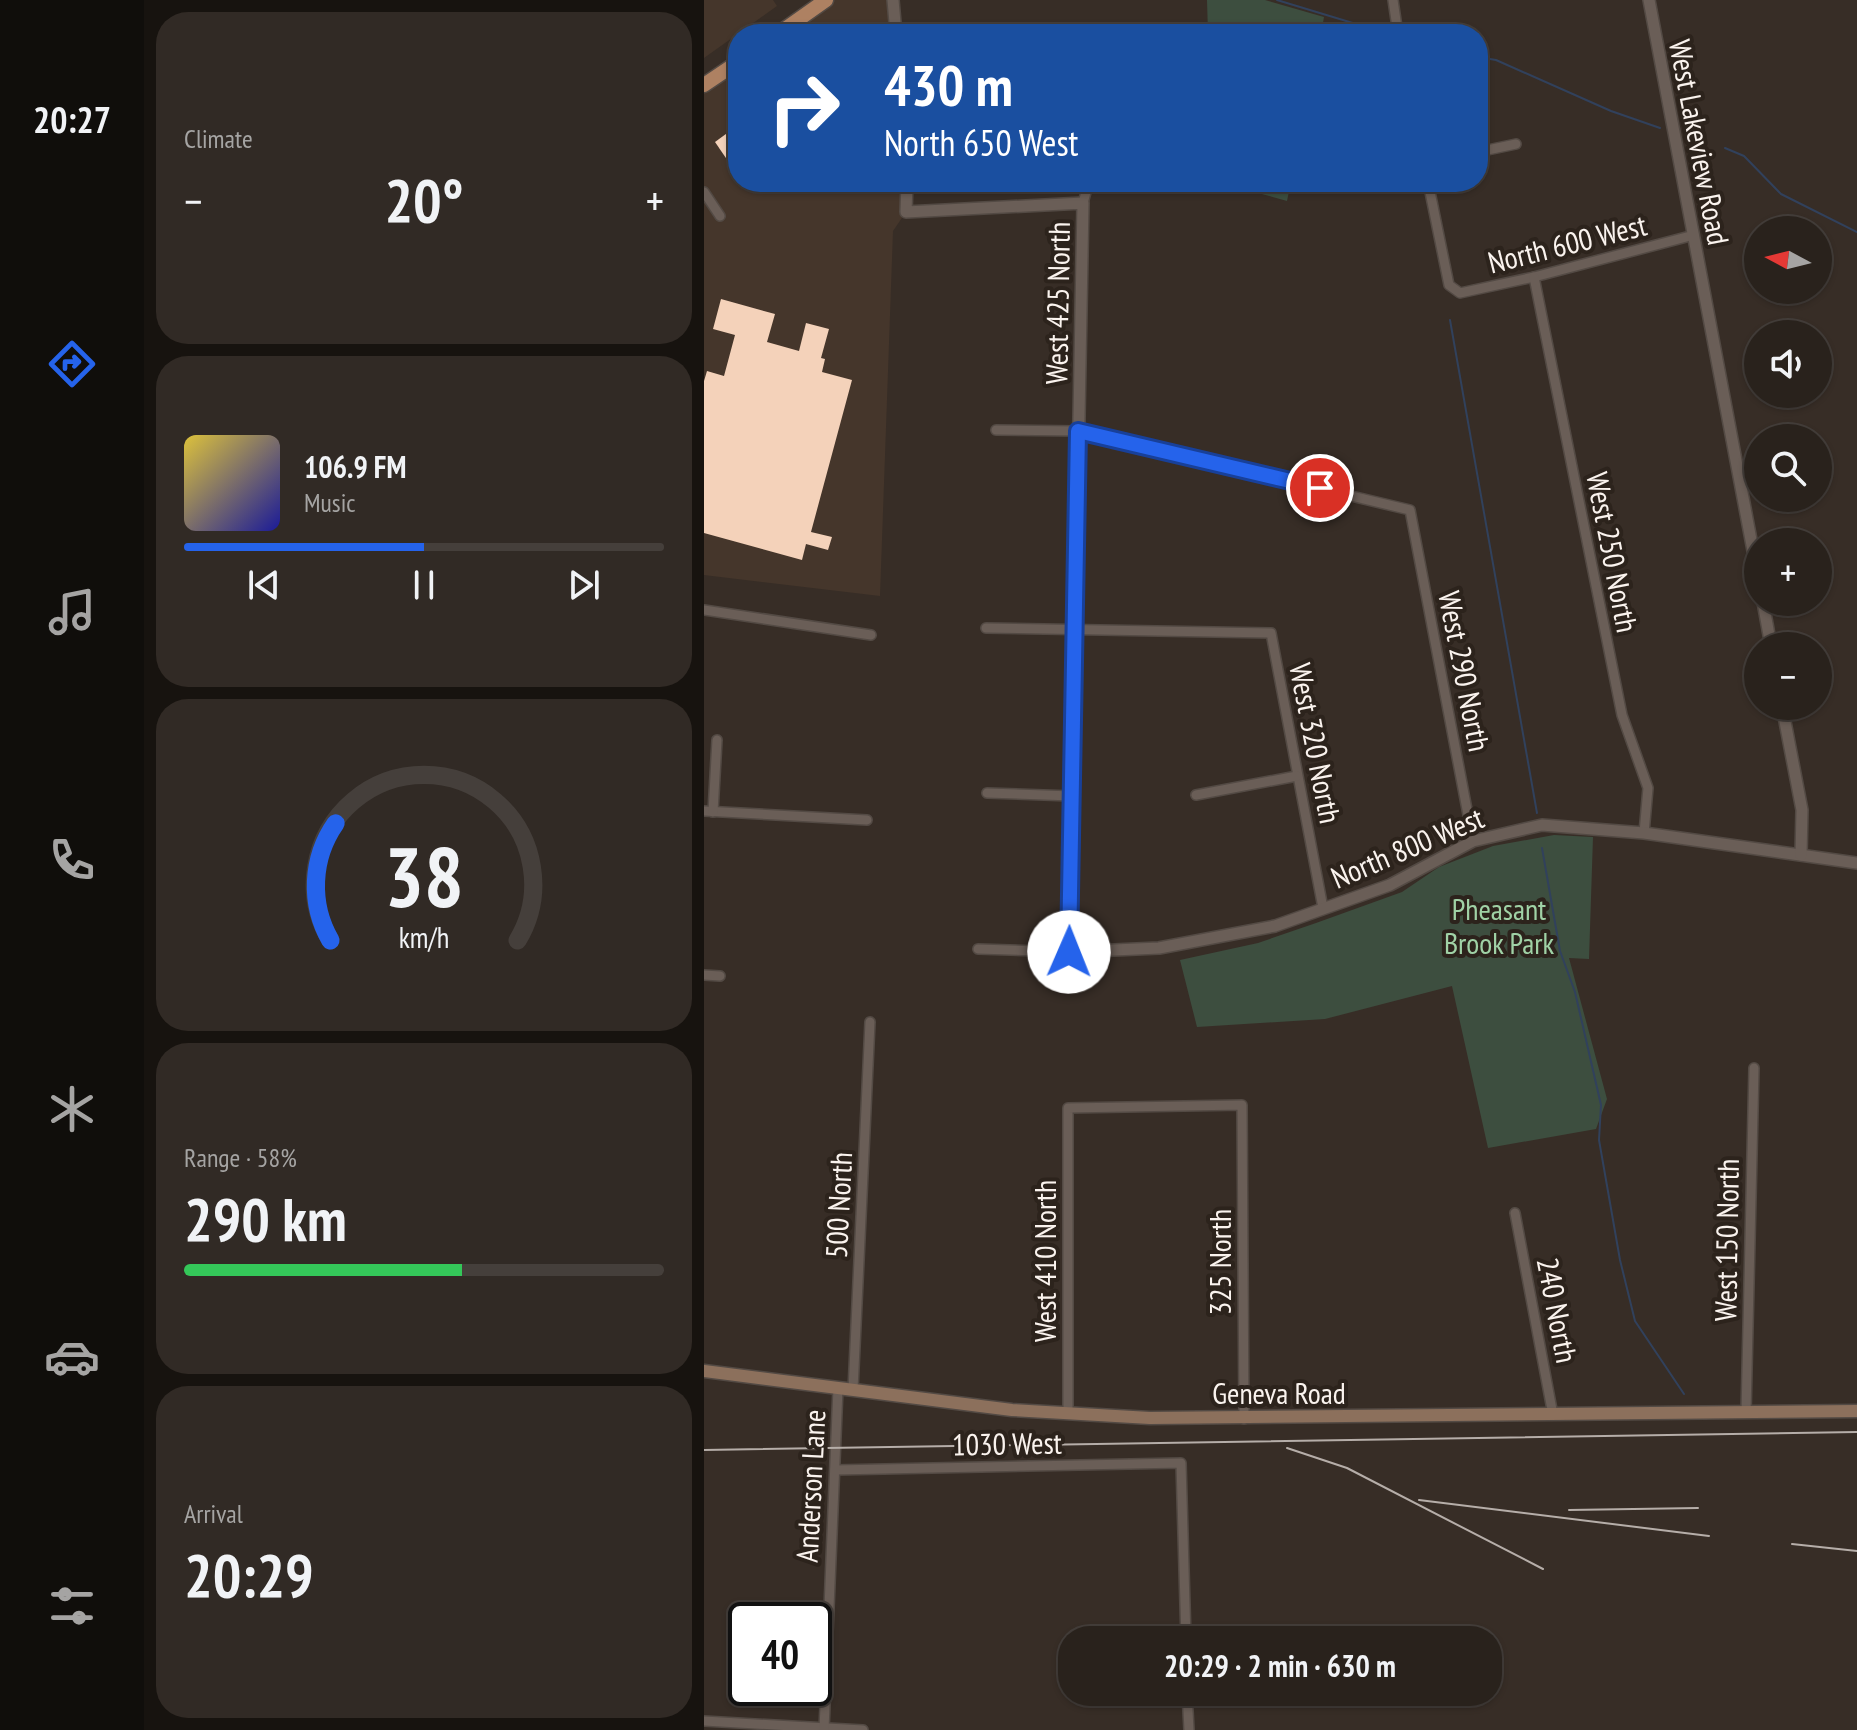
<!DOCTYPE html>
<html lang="en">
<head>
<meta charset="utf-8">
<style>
	:root { --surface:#29221c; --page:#312a25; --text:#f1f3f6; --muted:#a5a4a3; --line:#453f3b; --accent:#2563eb }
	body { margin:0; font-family:"PT Sans Narrow",sans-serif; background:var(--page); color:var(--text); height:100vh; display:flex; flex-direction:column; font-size:30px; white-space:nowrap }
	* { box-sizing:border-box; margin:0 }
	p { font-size:26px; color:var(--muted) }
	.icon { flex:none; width:44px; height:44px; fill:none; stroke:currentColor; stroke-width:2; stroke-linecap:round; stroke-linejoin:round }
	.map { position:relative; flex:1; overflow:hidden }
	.details { display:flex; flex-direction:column; gap:12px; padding:12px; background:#17130f; width:560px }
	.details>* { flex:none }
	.hud { position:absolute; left:24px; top:24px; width:760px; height:168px; border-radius:32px; box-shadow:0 2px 6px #0004,0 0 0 2px var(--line); background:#1a4fa0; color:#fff; overflow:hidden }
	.needle { width:52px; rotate:277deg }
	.tools { position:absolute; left:1040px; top:216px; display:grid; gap:16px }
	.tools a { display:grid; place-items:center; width:88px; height:88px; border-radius:50%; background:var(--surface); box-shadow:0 2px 6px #0004,0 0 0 2px var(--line); font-size:40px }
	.speed { position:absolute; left:24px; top:1602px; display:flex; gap:16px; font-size:40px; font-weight:700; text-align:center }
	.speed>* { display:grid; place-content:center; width:104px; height:104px; border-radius:50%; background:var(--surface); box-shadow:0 2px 6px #0004,0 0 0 2px var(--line); line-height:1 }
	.speed .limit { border:4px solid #111; border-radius:12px; background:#fff; color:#111 }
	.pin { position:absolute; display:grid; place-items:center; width:68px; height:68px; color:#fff; margin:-34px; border:4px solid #fff; border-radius:50%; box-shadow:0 2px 8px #0007 }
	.me { position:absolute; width:88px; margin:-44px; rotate:1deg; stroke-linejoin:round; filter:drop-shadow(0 0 6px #0008) }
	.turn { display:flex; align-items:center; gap:28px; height:168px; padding:0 24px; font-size:36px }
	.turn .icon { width:104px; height:104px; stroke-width:2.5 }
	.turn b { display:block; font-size:56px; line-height:68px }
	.big { font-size:60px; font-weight:800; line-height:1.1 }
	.details .widget { flex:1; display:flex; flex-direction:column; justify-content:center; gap:12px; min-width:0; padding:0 28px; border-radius:32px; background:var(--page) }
	.details .dial { align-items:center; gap:0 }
	.dial svg { height:208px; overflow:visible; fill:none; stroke:var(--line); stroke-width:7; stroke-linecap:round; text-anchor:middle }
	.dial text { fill:var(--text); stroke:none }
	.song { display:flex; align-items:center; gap:24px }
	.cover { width:96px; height:96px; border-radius:12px; background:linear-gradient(135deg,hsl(50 70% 55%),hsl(240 70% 35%)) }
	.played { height:8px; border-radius:4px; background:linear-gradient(90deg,var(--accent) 50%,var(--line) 50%) }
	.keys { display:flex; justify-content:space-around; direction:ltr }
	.heat { display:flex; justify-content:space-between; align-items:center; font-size:44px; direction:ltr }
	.charge { height:12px; border-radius:6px; background:linear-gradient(90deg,#34c759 58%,var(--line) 0) }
	.trip { position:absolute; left:354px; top:1626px; width:444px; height:80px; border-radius:32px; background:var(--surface); box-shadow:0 2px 6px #0004,0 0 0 2px var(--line); font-weight:800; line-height:80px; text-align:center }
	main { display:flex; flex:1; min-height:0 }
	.tabs { display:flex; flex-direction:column; width:144px; justify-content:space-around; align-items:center; background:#100e0b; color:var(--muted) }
	.tabs .icon { width:56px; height:56px }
	.tabs .current { color:var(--accent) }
	.tabs b { font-size:36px; color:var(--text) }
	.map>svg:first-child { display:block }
	.built { fill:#45362b }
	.green { fill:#3d4e3f }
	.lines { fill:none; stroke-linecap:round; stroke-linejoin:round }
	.stream { stroke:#31415c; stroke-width:2 }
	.building { fill:#f4d2ba }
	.minor-casing { stroke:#534a44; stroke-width:12 }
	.tertiary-casing { stroke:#534a44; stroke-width:14 }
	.secondary-casing { stroke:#534a44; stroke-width:15 }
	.primary-casing { stroke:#534a44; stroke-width:17 }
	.minor { stroke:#6a5e57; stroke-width:9 }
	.tertiary { stroke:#6a5e57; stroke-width:11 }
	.secondary { stroke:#8c705c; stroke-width:12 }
	.primary { stroke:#ae8162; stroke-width:14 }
	.rail { stroke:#b6aea9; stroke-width:2 }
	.route-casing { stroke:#184099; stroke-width:20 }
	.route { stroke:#2563eb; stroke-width:14 }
	.labels { text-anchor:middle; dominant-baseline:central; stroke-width:8; stroke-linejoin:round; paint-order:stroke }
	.street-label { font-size:30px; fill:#faf3ee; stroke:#2c231c }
	.park-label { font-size:30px; fill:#a0d2a6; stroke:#2c231c }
</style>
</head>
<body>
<main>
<nav class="tabs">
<b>20:27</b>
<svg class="icon current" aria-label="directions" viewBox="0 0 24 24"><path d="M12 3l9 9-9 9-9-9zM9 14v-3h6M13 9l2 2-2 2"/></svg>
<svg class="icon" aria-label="music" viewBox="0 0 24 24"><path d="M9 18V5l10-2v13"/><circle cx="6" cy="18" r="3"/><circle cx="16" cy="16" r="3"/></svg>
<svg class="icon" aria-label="phone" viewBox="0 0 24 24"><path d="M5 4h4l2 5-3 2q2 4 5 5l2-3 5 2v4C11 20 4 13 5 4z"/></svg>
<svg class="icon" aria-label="climate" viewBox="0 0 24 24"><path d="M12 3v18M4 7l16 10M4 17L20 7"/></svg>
<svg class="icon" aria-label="car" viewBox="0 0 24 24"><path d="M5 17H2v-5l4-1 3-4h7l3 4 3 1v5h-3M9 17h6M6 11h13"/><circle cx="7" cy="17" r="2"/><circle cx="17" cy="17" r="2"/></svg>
<svg class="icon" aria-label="filters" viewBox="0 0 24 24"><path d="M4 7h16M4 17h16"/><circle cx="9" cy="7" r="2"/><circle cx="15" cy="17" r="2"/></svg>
</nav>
<section class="details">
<div class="widget"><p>Climate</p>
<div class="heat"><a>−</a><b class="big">20°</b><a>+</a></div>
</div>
<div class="widget">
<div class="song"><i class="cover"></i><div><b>106.9 FM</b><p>Music</p></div></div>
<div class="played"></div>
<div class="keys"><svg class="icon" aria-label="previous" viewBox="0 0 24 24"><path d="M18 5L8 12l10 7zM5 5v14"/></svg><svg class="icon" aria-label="pause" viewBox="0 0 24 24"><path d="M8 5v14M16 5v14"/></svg><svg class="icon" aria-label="next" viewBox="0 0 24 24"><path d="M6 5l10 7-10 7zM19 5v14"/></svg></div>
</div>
<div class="widget dial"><svg viewBox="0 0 100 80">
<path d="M14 69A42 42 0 1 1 86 69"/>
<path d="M14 69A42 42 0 0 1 16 24" stroke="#2563eb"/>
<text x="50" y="56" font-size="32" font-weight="700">38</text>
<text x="50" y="72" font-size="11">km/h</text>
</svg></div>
<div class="widget"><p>Range · 58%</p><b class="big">290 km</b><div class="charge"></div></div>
<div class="widget"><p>Arrival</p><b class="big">20:29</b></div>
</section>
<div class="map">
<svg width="1153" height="1730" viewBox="0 0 1153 1730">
	<rect width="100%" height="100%" fill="#372d26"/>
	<g class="built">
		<path d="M 0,0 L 69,0 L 73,6 L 0,58 Z"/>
		<path d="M 120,0 L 189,0 L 192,34 L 72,34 Z"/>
		<path d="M 34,60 L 34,182 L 203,182 L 202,212 L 189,231 L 176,596 L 0,575 L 0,84 Z"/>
	</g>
	<g class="green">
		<path d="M 503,0 L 561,0 L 620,17 L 617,34 L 504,34 Z"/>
		<path d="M 514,182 L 587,182 L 583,201 Z"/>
		<path d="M 850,835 L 889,837 L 885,959 L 865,958 L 903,1099 L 892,1129 L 784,1148 L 748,986 L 621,1019 L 493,1027 L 476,960 L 554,943 L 612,923 L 698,892 L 735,867 L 789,846 Z"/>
	</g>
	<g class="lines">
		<g class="stream">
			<path d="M 573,0 L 685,34"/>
			<path d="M 774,57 L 792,60 L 907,111 L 956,128"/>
			<path d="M 1021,148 L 1040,156 L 1077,194 L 1153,232"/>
			<path d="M 746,320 L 833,813"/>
			<path d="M 838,848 L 856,951 L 871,992 L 897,1105 L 895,1140 L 916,1260 L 931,1321 L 980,1394"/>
		</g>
	</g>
	<g class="building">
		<path d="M 26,131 L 34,143 L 34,158 L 26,164 L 11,142 Z"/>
		<path d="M 17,299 L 71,314 L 63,342 L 95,351 L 102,323 L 125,329 L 117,358 L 121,359 L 118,372 L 148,380 L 107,532 L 128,537 L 124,550 L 102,544 L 98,560 L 0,533 L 0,381 L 3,371 L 20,376 L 31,335 L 9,329 Z"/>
	</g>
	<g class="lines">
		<g class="minor-casing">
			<g id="minor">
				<path d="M 689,0 L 694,34"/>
				<path d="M 774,152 L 812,144"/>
				<path d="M 724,182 L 745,285 L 756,293 L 830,277 L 990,235"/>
				<path d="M 0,192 L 16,216"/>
				<path d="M 379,203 L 384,185"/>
				<path d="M 830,277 L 918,715 L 944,788 L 940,833"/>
				<path d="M 292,430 L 374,431 L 706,510 L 769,841"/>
				<path d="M 0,610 L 167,635"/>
				<path d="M 282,628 L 567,633 L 619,908"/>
				<path d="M 283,793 L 368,796"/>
				<path d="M 492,795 L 593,776"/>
				<path d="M 0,811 L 163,820"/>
				<path d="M 9,812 L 13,740"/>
				<path d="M 274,949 L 365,952"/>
				<path d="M 0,975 L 16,976"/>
				<path d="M 811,1213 L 849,1415"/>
				<path d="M 149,1390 L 166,1022"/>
				<path d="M 1042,1413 L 1050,1068"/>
				<path d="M 364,1414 L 364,1108 L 538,1105 L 540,1419"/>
				<path d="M 131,1470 L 477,1463 L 482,1640"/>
				<path d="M 483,1692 L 485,1730"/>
				<path d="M 0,1721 L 159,1730"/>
				<path d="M 120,1730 L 134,1388"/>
			</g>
		</g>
		<g class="tertiary-casing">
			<g id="tertiary">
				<path d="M 189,0 L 192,34"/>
				<path d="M 945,0 L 1054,577"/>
				<path d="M 203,182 L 202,212 L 379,203 L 365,952 L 455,948 L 571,926 L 686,885 L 769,841 L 838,825 L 940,833 L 1153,863"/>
				<path d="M 1059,602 L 1067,646"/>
				<path d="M 1078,706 L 1098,810 L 1097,855"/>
			</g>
		</g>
		<g class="secondary-casing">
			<path id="secondary" d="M 0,1371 L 308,1410 L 446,1418 L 1153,1411"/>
		</g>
		<g class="primary-casing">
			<g id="primary">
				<path d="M 74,34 L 122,0"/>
				<path d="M 0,85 L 34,62"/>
			</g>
		</g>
		<use href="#minor" class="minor"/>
		<use href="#tertiary" class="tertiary"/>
		<use href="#secondary" class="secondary"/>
		<use href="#primary" class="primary"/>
		<g class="rail">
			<path d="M 583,1448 L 643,1468 L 839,1569"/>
			<path d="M 0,1450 L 1153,1432"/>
			<path d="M 715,1500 L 1005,1536"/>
			<path d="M 865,1510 L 994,1508"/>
			<path d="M 1088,1544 L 1153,1551"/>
		</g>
	</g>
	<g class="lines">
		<g class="route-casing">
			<path id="route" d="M 365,952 L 374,431 L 616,488"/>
		</g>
		<use href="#route" class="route"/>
	</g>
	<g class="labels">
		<g class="street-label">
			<text transform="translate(996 142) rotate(79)">West Lakeview Road</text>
			<text transform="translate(863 243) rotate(-14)">North 600 West</text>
			<text transform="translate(353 303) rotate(-89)">West 425 North</text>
			<text transform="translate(909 552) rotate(79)">West 250 North</text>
			<text transform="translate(761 671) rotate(79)">West 290 North</text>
			<text transform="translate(612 743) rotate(79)">West 320 North</text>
			<text transform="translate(703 847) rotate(-23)">North 800 West</text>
			<text transform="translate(134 1205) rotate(-87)">500 North</text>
			<text transform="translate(1022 1240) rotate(-89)">West 150 North</text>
			<text transform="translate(340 1261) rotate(-90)">West 410 North</text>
			<text transform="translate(515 1262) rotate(-90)">325 North</text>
			<text transform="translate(854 1310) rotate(79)">240 North</text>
			<text x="575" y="1392">Geneva Road</text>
			<text transform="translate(303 1443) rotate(-1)">1030 West</text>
			<text transform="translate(106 1486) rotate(-87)">Anderson Lane</text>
		</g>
		<g class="park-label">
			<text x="795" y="908">Pheasant<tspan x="795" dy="34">Brook Park</tspan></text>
		</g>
	</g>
</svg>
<div class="tools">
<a><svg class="needle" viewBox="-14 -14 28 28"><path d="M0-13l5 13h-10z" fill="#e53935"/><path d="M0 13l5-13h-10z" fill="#a5a4a3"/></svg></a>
<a><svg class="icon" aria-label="sound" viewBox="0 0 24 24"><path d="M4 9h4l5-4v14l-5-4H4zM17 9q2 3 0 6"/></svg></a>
<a><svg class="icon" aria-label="search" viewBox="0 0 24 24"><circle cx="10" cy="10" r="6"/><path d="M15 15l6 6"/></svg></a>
<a>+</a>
<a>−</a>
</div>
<div class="speed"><div class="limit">40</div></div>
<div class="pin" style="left:616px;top:488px;background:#d93025"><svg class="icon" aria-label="arrive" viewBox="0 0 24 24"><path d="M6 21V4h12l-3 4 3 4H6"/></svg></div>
<svg class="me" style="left:365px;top:952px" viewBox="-20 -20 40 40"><circle r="19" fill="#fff"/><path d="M0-13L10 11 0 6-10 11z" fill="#2563eb"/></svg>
<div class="trip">20:29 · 2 min · 630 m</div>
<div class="hud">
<div class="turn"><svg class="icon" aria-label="right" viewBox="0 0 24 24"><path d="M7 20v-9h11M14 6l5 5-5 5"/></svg><div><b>430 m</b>North 650 West</div></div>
</div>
</div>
</main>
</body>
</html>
